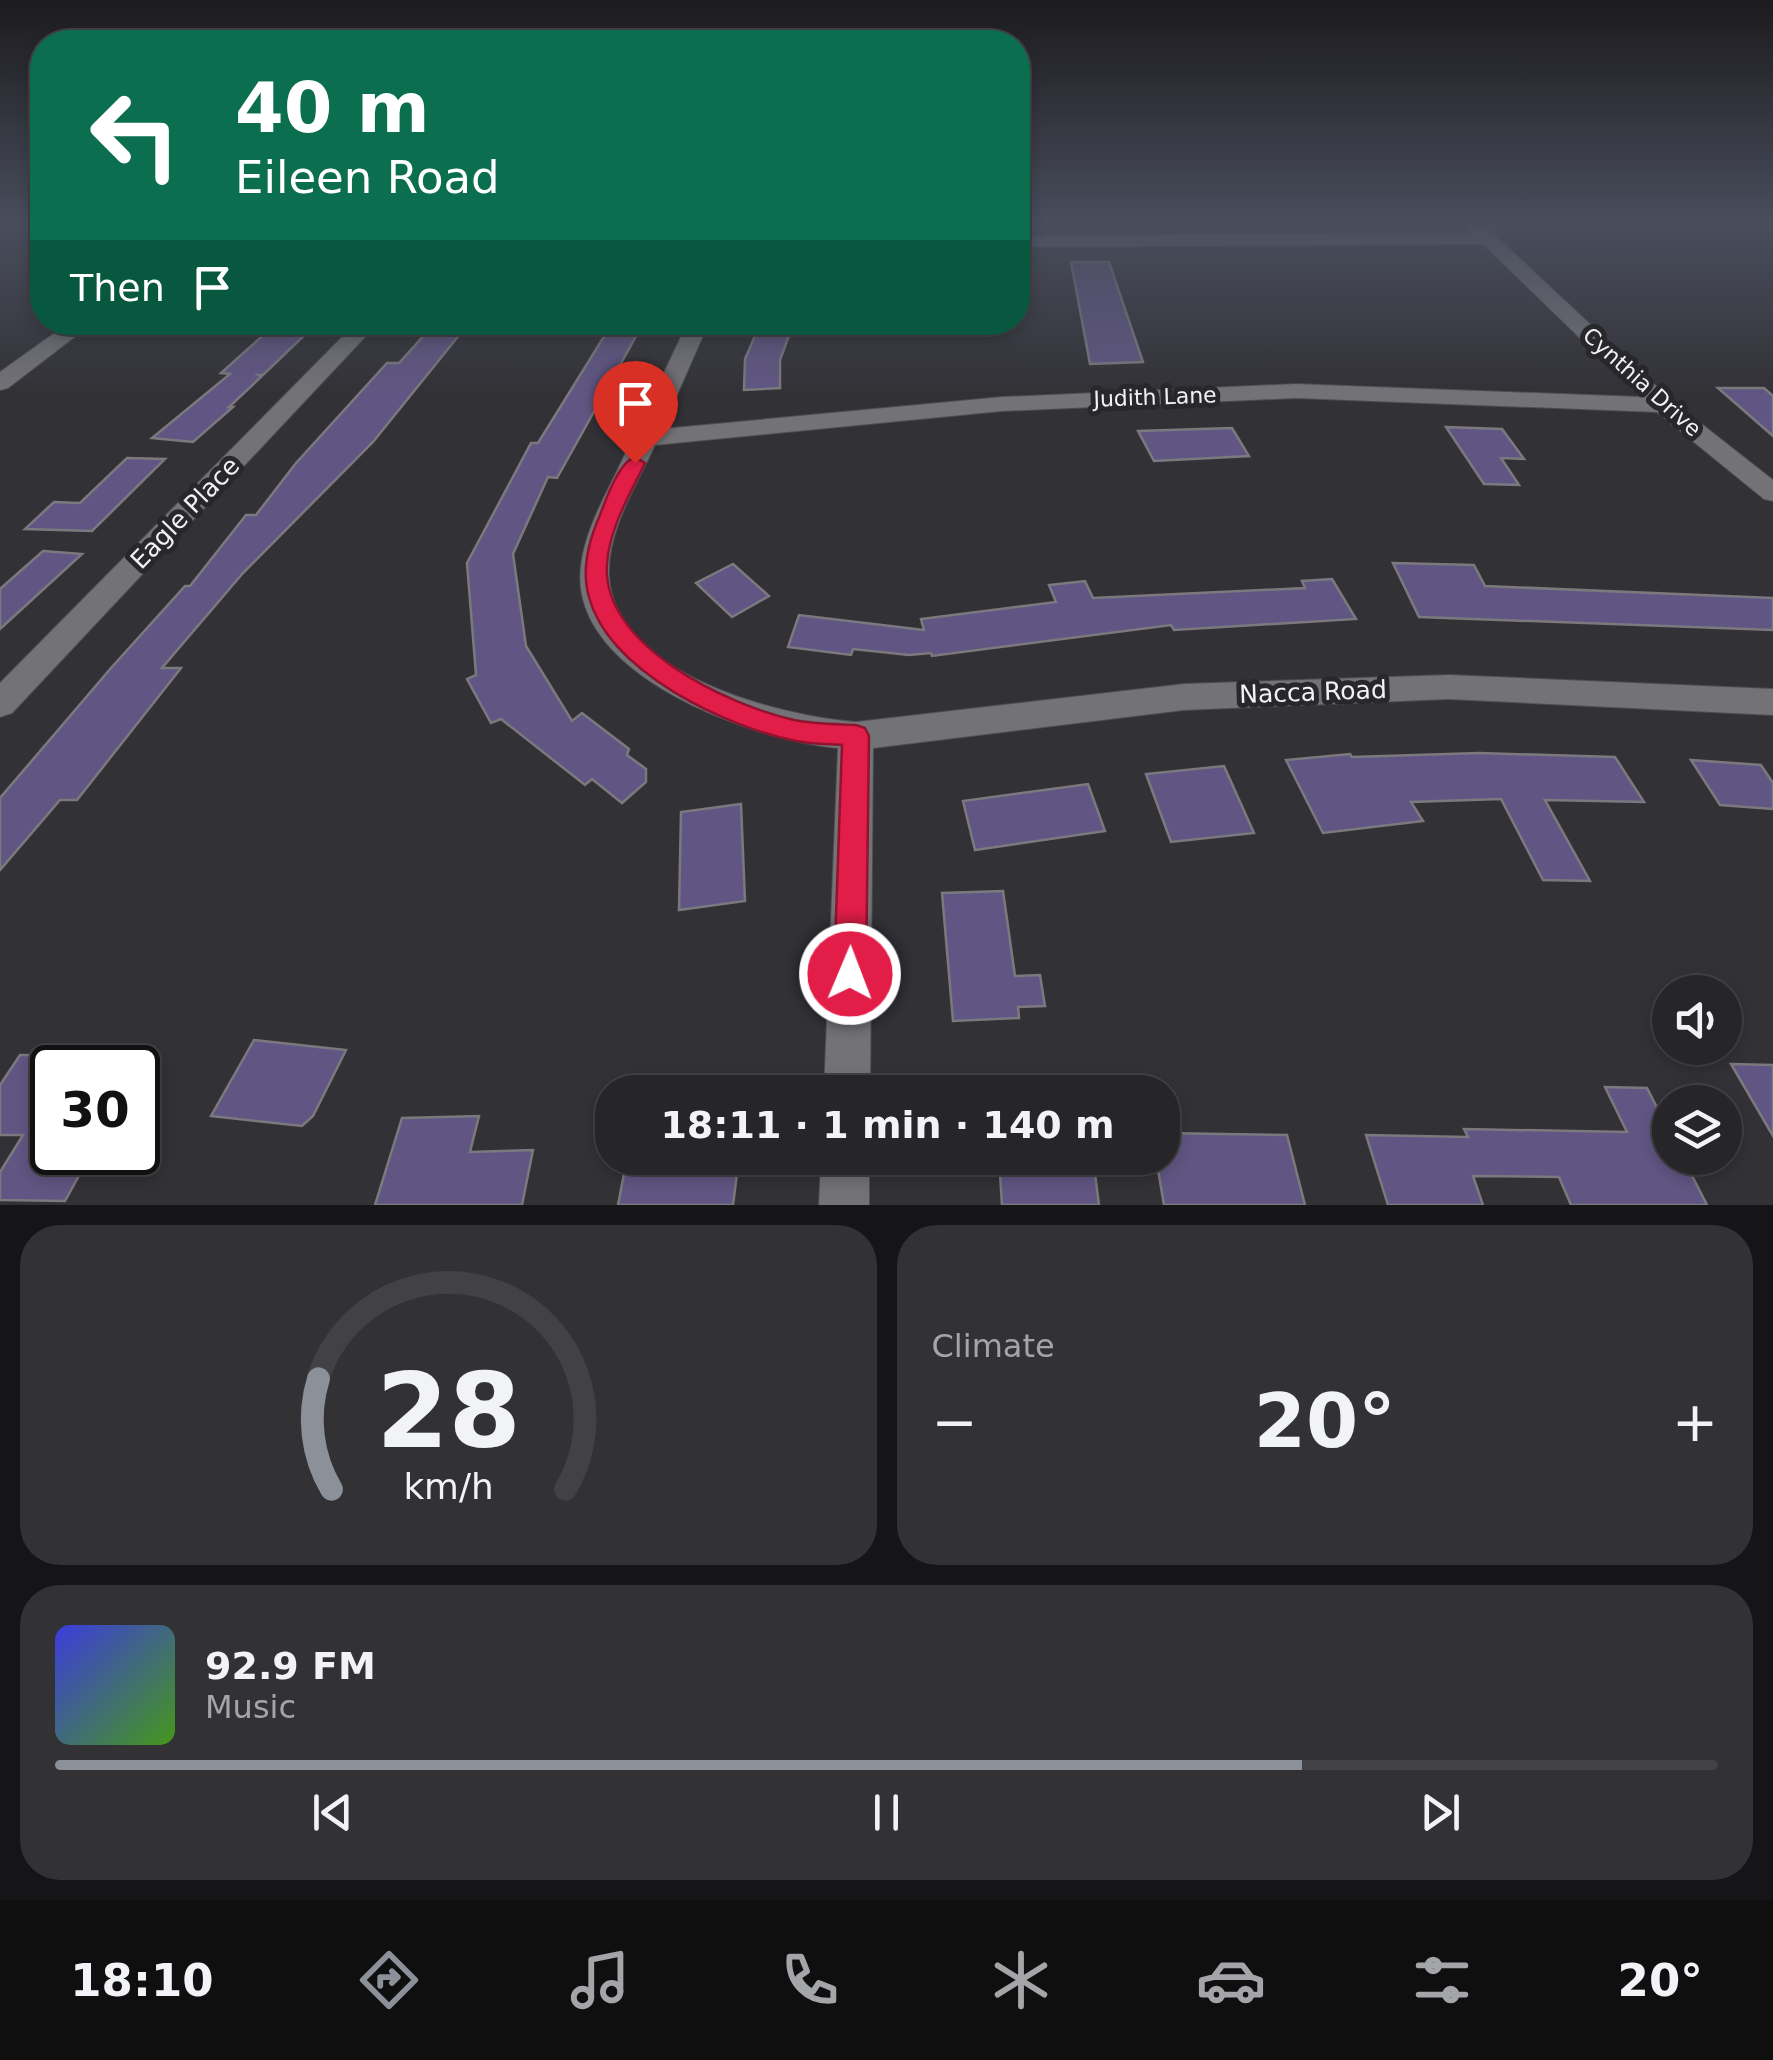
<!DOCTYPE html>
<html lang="en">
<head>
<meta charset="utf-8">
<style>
	:root { --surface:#262528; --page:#323134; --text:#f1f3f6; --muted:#a4a5a8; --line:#424245; --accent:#8c9099 }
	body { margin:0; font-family:"DejaVu Sans",sans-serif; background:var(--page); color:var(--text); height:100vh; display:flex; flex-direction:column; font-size:38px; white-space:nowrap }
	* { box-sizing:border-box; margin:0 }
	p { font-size:32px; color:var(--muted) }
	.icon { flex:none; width:55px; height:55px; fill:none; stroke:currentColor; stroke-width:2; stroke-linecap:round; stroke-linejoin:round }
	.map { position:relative; height:1205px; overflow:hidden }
	.details { display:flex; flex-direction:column; gap:20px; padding:20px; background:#151416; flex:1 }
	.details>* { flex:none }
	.guide { position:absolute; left:30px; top:30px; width:1000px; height:305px; border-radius:40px; box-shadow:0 5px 15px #0003,0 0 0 2px var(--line); background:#0b6e4f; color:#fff; overflow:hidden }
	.controls { position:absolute; left:1652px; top:975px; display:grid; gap:20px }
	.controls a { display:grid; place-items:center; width:90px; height:90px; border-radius:50%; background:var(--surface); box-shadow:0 5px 15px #0003,0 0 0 2px var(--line); font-size:50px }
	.speed { position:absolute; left:30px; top:1045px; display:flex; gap:20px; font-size:50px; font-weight:700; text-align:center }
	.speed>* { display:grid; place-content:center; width:130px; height:130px; border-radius:50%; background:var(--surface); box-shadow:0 5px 15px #0003,0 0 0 2px var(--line); line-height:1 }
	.speed .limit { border:5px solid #111; border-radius:15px; background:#fff; color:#111 }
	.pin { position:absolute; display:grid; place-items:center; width:85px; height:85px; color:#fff; margin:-102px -42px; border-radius:50% 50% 50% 0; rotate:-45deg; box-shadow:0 0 10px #0007 }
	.pin .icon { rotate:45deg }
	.me { position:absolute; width:110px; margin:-55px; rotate:1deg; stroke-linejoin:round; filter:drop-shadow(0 0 8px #0008) }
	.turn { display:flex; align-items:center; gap:35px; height:210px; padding:0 40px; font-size:45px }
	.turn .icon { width:130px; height:130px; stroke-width:2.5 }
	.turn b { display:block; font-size:70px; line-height:85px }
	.then { display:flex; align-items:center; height:95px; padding:0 40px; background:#0003; gap:20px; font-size:38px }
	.big { font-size:75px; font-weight:600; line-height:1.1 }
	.details .tile { flex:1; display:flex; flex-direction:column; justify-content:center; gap:15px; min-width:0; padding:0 35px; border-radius:40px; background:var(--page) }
	.details .dial { align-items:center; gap:0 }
	.dial svg { height:260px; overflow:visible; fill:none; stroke:var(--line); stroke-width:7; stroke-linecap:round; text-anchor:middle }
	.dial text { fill:var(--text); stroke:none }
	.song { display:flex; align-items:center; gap:30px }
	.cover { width:120px; height:120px; border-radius:15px; background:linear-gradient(135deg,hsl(240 70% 55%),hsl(100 70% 35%)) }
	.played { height:10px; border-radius:5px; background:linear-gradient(90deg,var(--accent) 75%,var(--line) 75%) }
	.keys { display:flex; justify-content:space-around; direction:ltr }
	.heat { display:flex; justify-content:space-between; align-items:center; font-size:55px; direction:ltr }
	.details .tiles { flex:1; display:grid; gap:20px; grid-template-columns:1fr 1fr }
	.tile:last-child { grid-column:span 2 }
	.trip { position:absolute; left:595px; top:1075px; width:585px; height:100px; border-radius:40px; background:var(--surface); box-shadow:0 5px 15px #0003,0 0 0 2px var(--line); font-weight:600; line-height:100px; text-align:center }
	.dock { display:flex; height:160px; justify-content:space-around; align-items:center; background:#0f0f10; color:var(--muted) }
	.dock .icon { width:70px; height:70px }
	.dock .selected { color:var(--accent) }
	.dock b { font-size:45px; color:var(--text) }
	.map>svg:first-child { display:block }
	.building { fill:#615683; stroke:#7a797e; stroke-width:2.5 }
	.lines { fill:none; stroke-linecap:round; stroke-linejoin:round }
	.minor-casing { stroke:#4e4d51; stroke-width:2 }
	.minor { fill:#737277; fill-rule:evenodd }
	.route { fill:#e11d48; stroke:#92132f; stroke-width:2.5 }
	.labels { text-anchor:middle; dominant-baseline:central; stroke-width:10; stroke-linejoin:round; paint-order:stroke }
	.far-street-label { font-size:22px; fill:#f2f1f4; stroke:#28272c }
	.street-label { font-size:25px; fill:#f2f1f4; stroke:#28272c }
</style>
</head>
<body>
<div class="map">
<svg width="1773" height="1205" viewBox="0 0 1773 1205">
	<rect width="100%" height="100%" fill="#323136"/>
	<g class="building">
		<path d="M 1071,262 L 1109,262 L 1143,362 L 1090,364 Z"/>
		<path d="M 436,322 L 469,323 L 373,442 L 243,573 L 162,668 L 181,668 L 77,800 L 60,800 L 0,870 L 0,798 L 111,668 L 185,586 L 190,586 L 246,515 L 256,515 L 296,463 L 387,363 L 399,363 Z"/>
		<path d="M 613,322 L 644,322 L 557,478 L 548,477 L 513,554 L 526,646 L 572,721 L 582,713 L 629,749 L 627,755 L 646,769 L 646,782 L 622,803 L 592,779 L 585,785 L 501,719 L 491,723 L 467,679 L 476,675 L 467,563 L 531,443 L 538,443 Z"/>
		<path d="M 761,322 L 794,322 L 780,360 L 780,388 L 744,390 L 745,359 Z"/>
		<path d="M 270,329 L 310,330 L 263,375 L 258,375 L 261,377 L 229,407 L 233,407 L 193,442 L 152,438 L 230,374 L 221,373 Z"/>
		<path d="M 1718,388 L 1764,388 L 1773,396 L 1773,436 Z"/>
		<path d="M 1446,427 L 1502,429 L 1524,459 L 1501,458 L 1519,485 L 1484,484 Z"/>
		<path d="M 1232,428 L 1249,456 L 1154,461 L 1138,431 Z"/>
		<path d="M 127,458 L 165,459 L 92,531 L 25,529 L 54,502 L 80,503 Z"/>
		<path d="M 43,551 L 82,554 L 0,629 L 0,589 Z"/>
		<path d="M 1393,563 L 1474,565 L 1485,586 L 1773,598 L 1773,630 L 1419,617 Z"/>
		<path d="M 733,564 L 769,596 L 732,617 L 696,583 Z"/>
		<path d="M 1332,579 L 1356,619 L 1174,630 L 1171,625 L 932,656 L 931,653 L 909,655 L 853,649 L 851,655 L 788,647 L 799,615 L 924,630 L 921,619 L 1056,602 L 1049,585 L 1085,581 L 1093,598 L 1305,588 L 1302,581 Z"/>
		<path d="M 1479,753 L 1615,757 L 1644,802 L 1545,800 L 1590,881 L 1543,880 L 1501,799 L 1411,802 L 1423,821 L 1323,833 L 1286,760 L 1350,754 L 1352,757 Z"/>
		<path d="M 1691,760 L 1761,765 L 1773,783 L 1773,809 L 1720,805 Z"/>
		<path d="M 1224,766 L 1254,833 L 1171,842 L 1146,774 Z"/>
		<path d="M 1088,784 L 1105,831 L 975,850 L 963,801 Z"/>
		<path d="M 741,804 L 745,901 L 679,910 L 681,812 Z"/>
		<path d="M 1003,891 L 1015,976 L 1040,975 L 1045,1006 L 1018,1007 L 1019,1018 L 953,1021 L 942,893 Z"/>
		<path d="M 254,1040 L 346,1050 L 313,1116 L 302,1126 L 211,1116 Z"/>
		<path d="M 20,1055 L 52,1055 L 52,1152 L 92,1152 L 65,1201 L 0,1200 L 0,1172 L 23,1135 L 0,1135 L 0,1085 Z"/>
		<path d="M 1731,1064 L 1773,1065 L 1773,1136 Z"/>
		<path d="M 1605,1087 L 1647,1088 L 1670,1133 L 1670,1158 L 1683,1158 L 1707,1205 L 1571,1205 L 1559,1177 L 1473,1176 L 1483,1205 L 1388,1205 L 1366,1135 L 1468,1137 L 1464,1129 L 1627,1132 Z"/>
		<path d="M 479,1116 L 470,1152 L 533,1150 L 522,1205 L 375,1205 L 402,1118 Z"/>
		<path d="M 1162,1133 L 1287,1135 L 1305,1205 L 1164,1205 L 1156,1158 L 1162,1158 Z"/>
		<path d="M 627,1158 L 739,1158 L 733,1205 L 618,1205 Z"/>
		<path d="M 999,1158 L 1093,1158 L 1099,1205 L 1002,1205 Z"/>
	</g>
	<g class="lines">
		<g class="minor-casing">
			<g id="minor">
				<path d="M 1466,224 L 1483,224 L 1671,400 L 1773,480 L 1773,501 L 1764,499 L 1657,412 L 1296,398 L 1002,411 L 655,445 C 637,484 607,531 609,575 C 613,674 779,716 856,722 L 1184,684 L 1449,675 L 1773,689 L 1773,715 L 1449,699 L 1184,710 L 873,748 L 870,1092 L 824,1092 L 838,748 C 755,741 567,675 581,566 C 585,531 604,498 619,467 C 642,419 665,371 688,322 L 709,322 L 662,429 L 1002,397 L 1296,384 L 1641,397 L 1483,244 L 1018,247 L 1018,236 L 1472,233 Z"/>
				<path d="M 70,322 L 94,322 L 8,388 L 0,390 L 0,372 Z"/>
				<path d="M 357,322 L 379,322 L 12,713 L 0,717 L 0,683 Z"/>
				<path d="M 821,1158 L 869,1158 L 869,1205 L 819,1205 Z"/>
			</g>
		</g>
		<use href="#minor" class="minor"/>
	</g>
	<linearGradient id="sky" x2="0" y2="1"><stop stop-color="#1c1b1e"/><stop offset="0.57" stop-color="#494e5d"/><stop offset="1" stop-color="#494e5d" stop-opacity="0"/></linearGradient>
	<rect width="1773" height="393" fill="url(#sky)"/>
	<path class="route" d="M 635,457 L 645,463 C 630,494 609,529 607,564 C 601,646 728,705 794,720 C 814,724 836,724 856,725 L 865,728 L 869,736 L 866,974 L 861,984 L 850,989 L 839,984 L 834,974 L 842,745 C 827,744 811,744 796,741 C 726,727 609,672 589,597 C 581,570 589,540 600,515 C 606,499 619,462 635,457 Z"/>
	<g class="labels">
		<g class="far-street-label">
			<text transform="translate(1642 382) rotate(42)">Cynthia Drive</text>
			<text transform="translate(1155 397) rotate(-2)">Judith Lane</text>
		</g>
		<g class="street-label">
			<text transform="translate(185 513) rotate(-46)">Eagle Place</text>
			<text transform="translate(1313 692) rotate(-2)">Nacca Road</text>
		</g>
	</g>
</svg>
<div class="controls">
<a><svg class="icon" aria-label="sound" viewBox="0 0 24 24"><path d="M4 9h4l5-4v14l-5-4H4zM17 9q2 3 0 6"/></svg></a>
<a><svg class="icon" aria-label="layers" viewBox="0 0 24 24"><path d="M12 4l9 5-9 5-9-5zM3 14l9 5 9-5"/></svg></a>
</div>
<div class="speed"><div class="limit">30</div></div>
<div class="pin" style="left:635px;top:463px;background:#d93025"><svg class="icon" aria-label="arrive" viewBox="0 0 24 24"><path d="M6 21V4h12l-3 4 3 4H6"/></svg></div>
<svg class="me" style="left:850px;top:974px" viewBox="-20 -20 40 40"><circle r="17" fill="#e11d48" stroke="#fff" stroke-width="3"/><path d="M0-11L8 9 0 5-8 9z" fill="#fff"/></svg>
<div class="trip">18:11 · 1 min · 140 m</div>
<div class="guide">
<div class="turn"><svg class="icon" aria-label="left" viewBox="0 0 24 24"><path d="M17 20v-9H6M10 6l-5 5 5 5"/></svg><div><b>40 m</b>Eileen Road</div></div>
<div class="then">Then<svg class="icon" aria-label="arrive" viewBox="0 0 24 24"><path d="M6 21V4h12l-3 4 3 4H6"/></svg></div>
</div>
</div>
<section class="details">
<div class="tiles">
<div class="tile dial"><svg viewBox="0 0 100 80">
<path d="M14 69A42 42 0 1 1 86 69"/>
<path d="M14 69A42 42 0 0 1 10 35" stroke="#8c9099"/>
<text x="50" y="56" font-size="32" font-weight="700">28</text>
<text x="50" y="72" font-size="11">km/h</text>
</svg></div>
<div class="tile"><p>Climate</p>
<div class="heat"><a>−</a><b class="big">20°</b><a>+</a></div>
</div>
<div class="tile">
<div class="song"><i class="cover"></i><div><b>92.9 FM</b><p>Music</p></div></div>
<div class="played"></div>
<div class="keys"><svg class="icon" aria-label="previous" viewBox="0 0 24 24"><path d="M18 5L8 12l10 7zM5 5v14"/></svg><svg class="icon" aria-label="pause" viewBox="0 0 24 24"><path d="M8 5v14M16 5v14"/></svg><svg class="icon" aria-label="next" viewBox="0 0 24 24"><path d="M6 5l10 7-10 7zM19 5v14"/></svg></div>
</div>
</div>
</section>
<nav class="dock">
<b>18:10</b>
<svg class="icon selected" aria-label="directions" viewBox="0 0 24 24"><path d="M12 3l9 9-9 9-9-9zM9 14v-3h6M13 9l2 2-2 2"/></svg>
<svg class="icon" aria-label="music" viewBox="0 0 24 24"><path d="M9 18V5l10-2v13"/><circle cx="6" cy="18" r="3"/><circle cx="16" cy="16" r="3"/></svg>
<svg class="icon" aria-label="phone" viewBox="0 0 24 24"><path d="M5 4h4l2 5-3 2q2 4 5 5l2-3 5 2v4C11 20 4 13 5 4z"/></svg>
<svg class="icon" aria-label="climate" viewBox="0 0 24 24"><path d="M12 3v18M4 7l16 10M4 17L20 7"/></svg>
<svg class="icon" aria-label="car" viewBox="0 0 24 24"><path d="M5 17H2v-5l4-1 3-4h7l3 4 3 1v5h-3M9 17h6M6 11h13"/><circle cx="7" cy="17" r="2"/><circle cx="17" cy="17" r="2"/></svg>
<svg class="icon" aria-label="filters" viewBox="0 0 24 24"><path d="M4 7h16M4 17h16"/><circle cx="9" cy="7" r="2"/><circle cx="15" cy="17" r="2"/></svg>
<b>20°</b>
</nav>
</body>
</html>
